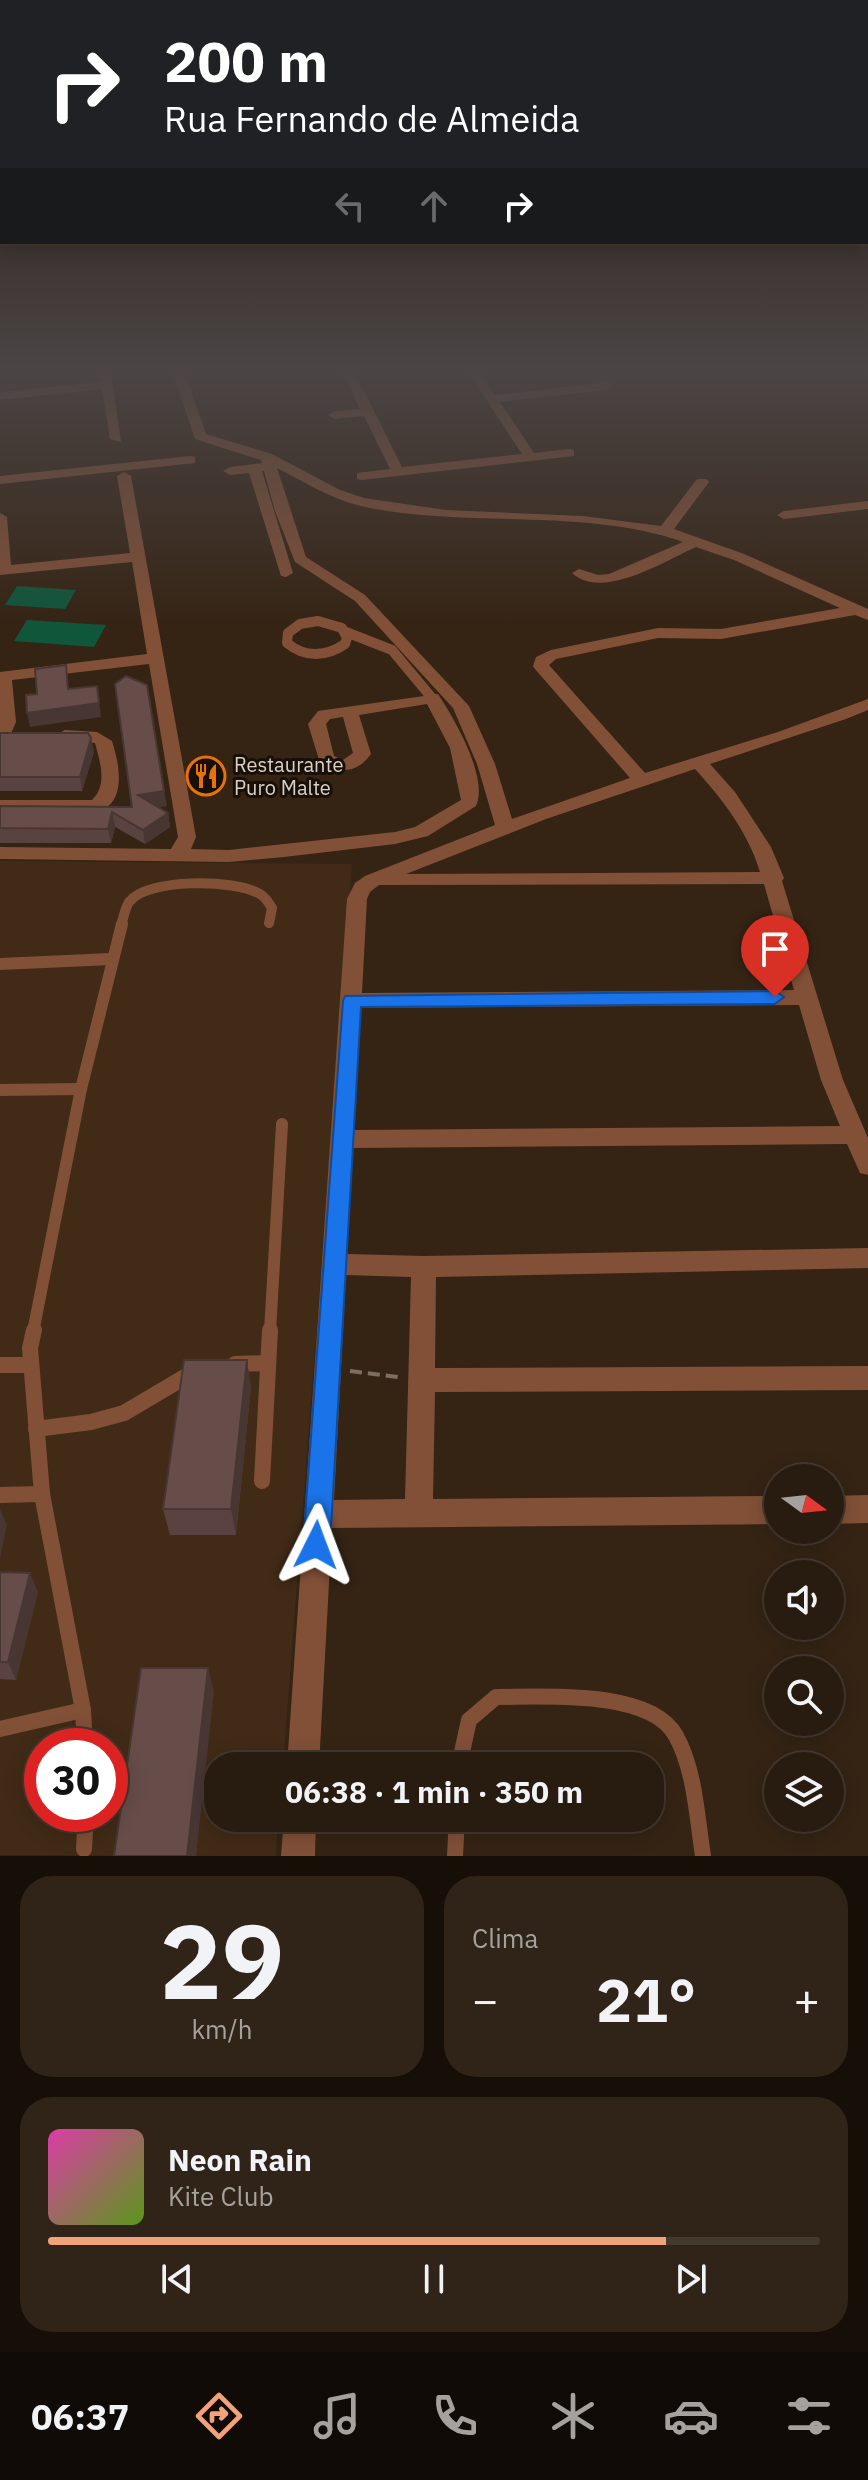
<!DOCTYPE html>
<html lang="pt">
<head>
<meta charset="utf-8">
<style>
	:root { --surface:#281b0f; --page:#302418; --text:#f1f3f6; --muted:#a5a19e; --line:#44392f; --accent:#f1a27b }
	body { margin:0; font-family:"IBM Plex Sans",sans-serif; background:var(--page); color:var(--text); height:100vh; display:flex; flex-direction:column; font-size:30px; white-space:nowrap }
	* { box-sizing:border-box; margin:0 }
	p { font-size:26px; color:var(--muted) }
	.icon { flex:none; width:44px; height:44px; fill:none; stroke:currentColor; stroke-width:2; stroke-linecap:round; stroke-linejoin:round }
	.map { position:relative; height:1856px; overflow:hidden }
	.panel { display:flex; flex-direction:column; gap:20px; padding:20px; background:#160f08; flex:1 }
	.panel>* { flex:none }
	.guide { position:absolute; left:0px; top:0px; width:868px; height:244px; box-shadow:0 4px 20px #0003,0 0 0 2px var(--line); background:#202124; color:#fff; overflow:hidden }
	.needle { width:52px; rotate:105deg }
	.buttons { position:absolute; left:764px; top:1464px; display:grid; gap:16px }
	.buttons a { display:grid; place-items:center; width:80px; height:80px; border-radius:50%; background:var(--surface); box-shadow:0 4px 20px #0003,0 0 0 2px var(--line); font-size:40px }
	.speed { position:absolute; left:24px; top:1728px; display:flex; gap:16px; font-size:40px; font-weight:700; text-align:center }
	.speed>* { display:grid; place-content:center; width:104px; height:104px; border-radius:50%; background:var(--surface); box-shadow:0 4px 20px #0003,0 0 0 2px var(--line); line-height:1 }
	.speed .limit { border:12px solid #d22; background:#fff; color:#111 }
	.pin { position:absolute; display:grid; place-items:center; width:68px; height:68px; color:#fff; margin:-82px -34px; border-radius:50% 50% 50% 0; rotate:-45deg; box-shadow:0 0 8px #0007 }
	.pin .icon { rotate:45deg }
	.me { position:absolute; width:88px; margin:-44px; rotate:3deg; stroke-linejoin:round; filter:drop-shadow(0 0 6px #0008) }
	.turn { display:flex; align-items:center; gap:28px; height:168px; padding:0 32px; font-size:36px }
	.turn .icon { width:104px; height:104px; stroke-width:2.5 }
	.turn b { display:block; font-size:56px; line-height:68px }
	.lanes { display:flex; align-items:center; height:76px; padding:0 32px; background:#0003; justify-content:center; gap:40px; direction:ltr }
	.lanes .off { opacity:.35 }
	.big { font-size:60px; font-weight:800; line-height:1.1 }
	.panel .card { flex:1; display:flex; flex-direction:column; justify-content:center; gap:12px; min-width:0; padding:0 28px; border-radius:32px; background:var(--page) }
	.panel .dial { align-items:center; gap:0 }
	.dial b { font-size:104px; line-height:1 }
	.song { display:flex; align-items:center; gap:24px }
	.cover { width:96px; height:96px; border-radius:12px; background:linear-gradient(135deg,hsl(320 70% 55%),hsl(90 70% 35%)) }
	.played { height:8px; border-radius:4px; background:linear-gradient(90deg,var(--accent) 80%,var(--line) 80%) }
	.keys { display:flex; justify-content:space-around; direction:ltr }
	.heat { display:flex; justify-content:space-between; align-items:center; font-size:44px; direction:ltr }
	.panel .tiles { flex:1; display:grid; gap:20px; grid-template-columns:1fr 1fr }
	.card:last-child { grid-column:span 2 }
	.trip { position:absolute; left:204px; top:1752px; width:460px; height:80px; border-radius:32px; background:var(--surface); box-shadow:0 4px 20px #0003,0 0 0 2px var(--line); font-weight:800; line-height:80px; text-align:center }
	.tab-bar { display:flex; height:128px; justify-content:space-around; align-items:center; background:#100b06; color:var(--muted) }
	.tab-bar .icon { width:56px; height:56px }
	.tab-bar .current { color:var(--accent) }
	.tab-bar b { font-size:36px; color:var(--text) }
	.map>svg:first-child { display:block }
	.built { fill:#412b16; fill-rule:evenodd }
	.green { fill:#10563b }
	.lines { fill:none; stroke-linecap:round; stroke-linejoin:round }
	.path { stroke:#7d6f61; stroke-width:4; stroke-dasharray:12 6; stroke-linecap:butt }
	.service-far2 { stroke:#825037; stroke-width:10 }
	.service-far1 { stroke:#825037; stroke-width:12 }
	.service { stroke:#825037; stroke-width:16 }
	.minor { fill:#825037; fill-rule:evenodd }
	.wall { fill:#59423f }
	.shaded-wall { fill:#483633 }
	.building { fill:#674d49; stroke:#483633; stroke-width:2 }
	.route { fill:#1a73e8; stroke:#114b97; stroke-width:2 }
	.labels { text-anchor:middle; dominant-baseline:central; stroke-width:6; stroke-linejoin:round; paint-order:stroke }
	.poi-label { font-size:20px; fill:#dbd0c6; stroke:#170f08; text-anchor:start }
</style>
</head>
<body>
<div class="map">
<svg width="868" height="1856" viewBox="0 0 868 1856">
	<rect width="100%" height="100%" fill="#352414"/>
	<path class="built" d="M 0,861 L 352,864 L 283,1766 L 218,1766 L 218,1818 L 278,1818 L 276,1856 L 0,1855 ZM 42,1746 L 110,1746 L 110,1814 L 42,1814 Z"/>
	<g class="green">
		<path d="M 17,586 L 76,590 L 65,609 L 5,605 Z"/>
		<path d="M 27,620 L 106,625 L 94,647 L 14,641 Z"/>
	</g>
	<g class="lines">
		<path class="path" d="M 350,1371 L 398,1377"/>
		<g class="service-far2">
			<path d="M 318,621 L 342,628 L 347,638 L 345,644 C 326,657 305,658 287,643 L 288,633 L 300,624 Z"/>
			<path d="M 346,632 L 392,650 L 432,698"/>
			<path d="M 121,926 C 123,919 125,908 129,902 C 147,878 235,879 260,894 C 265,897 269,903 272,908 L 269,923"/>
		</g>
		<g class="service-far1">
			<path d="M 0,964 L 111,959"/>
			<path d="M 0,1090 L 81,1089"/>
			<path d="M 33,1332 L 81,1089 L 122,924"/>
			<path d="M 270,1332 L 282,1124"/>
		</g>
		<g class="service">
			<path d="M 235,1364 L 266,1363"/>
			<path d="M 0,1365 L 30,1365"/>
			<path d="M 36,1429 L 91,1422 L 124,1413 L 195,1371"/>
			<path d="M 262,1481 L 270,1330"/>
			<path d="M 42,1494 L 83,1710 L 85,1746"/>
			<path d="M 0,1495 L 42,1494 L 30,1348 L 34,1330"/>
			<path d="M 0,1729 L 83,1710"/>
			<path d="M 459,1766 L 469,1720 L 496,1697 C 542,1697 651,1689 676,1736 C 695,1770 697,1818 703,1856"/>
			<path d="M 84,1849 L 86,1814"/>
			<path d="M 455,1856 L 457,1818"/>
		</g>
		<g class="minor">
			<path d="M 98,367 L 110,367 L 121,442 L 110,439 L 102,389 L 0,400 L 0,392 L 100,382 Z"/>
			<path d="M 171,367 L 183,367 L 206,434 L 272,454 L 340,490 L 364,498 L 446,510 L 583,516 L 661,526 L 697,479 L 707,479 L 709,482 L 674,529 L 744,554 L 868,609 L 868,620 L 855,615 L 721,639 L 658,638 L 556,659 L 549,665 L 645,773 L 778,732 L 868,699 L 868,710 L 846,719 L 710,764 L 735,792 L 771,847 L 784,878 L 782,881 L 843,1080 L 868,1138 L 868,1175 L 860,1173 L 847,1144 L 353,1148 L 347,1254 L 424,1256 L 868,1248 L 868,1268 L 436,1277 L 435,1368 L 868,1366 L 868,1390 L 435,1392 L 433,1499 L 778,1496 L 778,1524 L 332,1528 L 319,1766 L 287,1766 L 347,899 L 355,883 L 365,876 L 495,825 L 477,764 L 453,708 L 355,601 L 295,562 L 275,511 L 264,471 L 262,471 L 293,573 L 286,577 L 281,576 L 249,473 L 230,475 L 223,471 L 230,467 L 262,463 L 261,460 L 195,439 ZM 277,468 C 304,482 331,499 361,506 C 464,529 585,507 683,542 L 609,574 L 598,575 L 579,569 L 572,573 C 603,601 664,561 696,547 L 734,560 L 840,608 L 721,629 L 658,628 L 551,650 L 536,657 L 533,666 L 535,669 L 630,778 L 512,819 L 495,764 L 469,706 L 365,595 L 306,557 ZM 695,769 C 723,800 748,832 760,872 L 406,874 L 546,819 ZM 764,884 L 794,990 L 362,993 L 367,899 L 370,892 L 379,885 ZM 799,1005 L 821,1080 L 840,1126 L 354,1130 L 361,1008 ZM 346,1275 L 411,1277 L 405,1499 L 334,1500 Z"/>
			<path d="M 340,367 L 352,367 L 402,467 L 522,454 L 465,367 L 477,367 L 495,395 L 608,382 L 614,386 L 608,390 L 500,402 L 534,453 L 569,449 L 574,450 L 574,456 L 362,480 L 357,479 L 357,473 L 390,469 L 364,416 L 334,419 L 328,415 L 334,411 L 360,409 Z"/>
			<path d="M 190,456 L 195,457 L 195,463 L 0,484 L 0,476 Z"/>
			<path d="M 124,472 L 131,476 L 196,837 L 191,849 L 229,850 L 395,832 L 415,827 L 461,800 L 450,748 L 427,704 L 359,715 L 371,754 C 356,774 341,773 320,763 L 308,724 L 318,711 L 438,694 C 454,718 489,778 476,806 L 428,836 L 395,844 L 284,857 L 229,862 L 0,859 L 0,847 L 171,849 L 178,837 L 149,664 L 12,680 L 16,722 L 9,738 L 0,738 L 0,672 L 147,654 L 132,562 L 0,575 L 0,513 L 7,517 L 11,565 L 130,553 L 117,476 ZM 343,717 L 353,753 L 343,760 L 334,756 L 326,724 L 330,719 Z"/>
			<path d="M 868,501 L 868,509 L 784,519 L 777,515 L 784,511 Z"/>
			<path d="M 65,730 L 97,732 L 112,741 C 119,763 128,803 97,812 L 0,812 L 0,800 L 92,800 C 108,785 100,762 95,743 L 59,739 L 56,735 Z"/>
			<path d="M 868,1495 L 868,1523 L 830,1524 L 830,1496 Z"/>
			<path d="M 284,1818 L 316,1818 L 315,1856 L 281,1856 Z"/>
		</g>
	</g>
	<g class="wall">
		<path d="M 0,733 L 94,752 L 82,791 L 0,791 Z"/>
		<path d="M 0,806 L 132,807 L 167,806 L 158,807 L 168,813 L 170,827 L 145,844 L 115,827 L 111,843 L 0,843 Z"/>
		<path d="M 251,1387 L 236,1535 L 170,1535 L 163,1509 Z"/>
		<path d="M 0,1572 L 38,1592 L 16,1680 L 0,1679 Z"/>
	</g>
	<g class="shaded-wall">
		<path d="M 97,686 L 101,717 L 30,727 L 27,713 Z"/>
		<path d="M 91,738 L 94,752 L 82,791 L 80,777 Z"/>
		<path d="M 164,791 L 167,806 L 140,810 L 138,795 Z"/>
		<path d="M 112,812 L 115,827 L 111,843 L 108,829 Z"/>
		<path d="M 168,813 L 170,827 L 145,844 L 143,830 Z"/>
		<path d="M 247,1360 L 251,1387 L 236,1535 L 231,1509 Z"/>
		<path d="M 0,1509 L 7,1525 L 0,1559 Z"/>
		<path d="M 30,1573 L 38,1592 L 16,1680 L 8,1662 Z"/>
		<path d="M 208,1668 L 214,1692 L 196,1856 L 187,1856 Z"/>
	</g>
	<g class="building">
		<path d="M 66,665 L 68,689 L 97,686 L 99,703 L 27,713 L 26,695 L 37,694 L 35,669 Z"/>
		<path d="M 126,676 L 147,685 L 164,791 L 138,795 L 168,813 L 143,830 L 112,812 L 108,829 L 0,828 L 0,806 L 132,807 L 115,684 Z"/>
		<path d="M 0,733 L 88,733 L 91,738 L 80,777 L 0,777 Z"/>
		<path d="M 184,1360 L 247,1360 L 231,1509 L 163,1509 Z"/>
		<path d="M 0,1572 L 30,1573 L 8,1662 L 0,1662 Z"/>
		<path d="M 141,1668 L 208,1668 L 187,1856 L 114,1856 Z"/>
	</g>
	<linearGradient id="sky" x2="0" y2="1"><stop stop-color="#1d140b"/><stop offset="0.59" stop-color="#4b4545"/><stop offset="1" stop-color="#4b4545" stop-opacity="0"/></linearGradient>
	<rect width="868" height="627" fill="url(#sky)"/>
	<path class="route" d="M 775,991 L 784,997 L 775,1004 L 361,1007 L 330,1545 L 326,1554 L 316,1558 L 307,1554 L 303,1545 L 343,1001 L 345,996 Z"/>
	<defs>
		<g id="restaurant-ring" transform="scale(2)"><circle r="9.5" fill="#170f08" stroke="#e8710a" stroke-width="1.5"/><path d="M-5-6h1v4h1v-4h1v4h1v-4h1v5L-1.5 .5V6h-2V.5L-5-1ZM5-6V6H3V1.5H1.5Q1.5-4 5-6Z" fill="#e8710a"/></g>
	</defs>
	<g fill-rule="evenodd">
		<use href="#restaurant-ring" x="206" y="776"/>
	</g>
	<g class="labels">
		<g class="poi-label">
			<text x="234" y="764">Restaurante<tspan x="234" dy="23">Puro Malte</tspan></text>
		</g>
	</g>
</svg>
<div class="buttons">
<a><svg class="needle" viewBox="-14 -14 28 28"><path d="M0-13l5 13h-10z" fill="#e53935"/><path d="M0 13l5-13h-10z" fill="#a5a19e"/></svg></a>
<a><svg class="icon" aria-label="sound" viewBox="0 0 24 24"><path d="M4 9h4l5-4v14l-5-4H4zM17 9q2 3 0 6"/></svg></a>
<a><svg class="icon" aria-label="search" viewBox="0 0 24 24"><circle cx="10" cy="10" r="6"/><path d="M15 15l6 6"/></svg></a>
<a><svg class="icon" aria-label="layers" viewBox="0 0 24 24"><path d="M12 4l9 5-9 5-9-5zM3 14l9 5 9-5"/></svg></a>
</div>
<div class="speed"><div class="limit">30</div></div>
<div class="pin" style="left:775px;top:997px;background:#d93025"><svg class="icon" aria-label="arrive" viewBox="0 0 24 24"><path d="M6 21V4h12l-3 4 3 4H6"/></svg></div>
<svg class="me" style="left:316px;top:1545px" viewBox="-20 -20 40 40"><path d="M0-17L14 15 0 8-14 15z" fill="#1a73e8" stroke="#fff" stroke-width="4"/></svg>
<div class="trip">06:38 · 1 min · 350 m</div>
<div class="guide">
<div class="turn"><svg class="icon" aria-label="right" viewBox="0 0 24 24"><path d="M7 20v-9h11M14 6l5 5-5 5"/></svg><div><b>200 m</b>Rua Fernando de Almeida</div></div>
<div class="lanes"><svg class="icon off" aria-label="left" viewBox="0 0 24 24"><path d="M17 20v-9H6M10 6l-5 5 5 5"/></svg><svg class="icon off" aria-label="ahead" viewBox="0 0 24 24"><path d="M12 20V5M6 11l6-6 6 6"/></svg><svg class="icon" aria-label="right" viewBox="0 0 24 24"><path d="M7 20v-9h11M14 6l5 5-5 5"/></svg></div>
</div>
</div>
<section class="panel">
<div class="tiles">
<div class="card dial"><b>29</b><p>km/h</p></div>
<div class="card"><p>Clima</p>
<div class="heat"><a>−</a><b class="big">21°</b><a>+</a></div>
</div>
<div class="card">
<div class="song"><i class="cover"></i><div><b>Neon Rain</b><p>Kite Club</p></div></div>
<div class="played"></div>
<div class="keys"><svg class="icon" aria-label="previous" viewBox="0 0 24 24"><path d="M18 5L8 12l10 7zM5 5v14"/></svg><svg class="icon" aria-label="pause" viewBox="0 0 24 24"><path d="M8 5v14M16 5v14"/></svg><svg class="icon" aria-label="next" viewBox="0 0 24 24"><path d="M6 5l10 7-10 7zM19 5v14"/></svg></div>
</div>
</div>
</section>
<nav class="tab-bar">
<b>06:37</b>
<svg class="icon current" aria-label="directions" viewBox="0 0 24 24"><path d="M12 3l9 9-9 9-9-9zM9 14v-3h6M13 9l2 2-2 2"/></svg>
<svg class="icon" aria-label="music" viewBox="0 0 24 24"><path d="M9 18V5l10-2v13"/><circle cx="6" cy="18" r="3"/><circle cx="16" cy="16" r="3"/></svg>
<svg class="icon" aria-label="phone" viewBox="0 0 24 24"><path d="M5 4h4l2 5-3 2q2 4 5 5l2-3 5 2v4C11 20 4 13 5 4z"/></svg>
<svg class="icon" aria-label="climate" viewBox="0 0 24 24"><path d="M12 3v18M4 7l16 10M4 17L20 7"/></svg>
<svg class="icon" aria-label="car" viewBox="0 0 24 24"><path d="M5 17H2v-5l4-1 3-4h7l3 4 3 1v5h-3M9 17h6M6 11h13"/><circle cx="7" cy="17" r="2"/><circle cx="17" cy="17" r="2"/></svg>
<svg class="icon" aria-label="filters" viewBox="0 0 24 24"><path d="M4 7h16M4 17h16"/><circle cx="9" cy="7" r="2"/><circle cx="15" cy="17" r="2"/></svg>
</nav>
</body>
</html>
